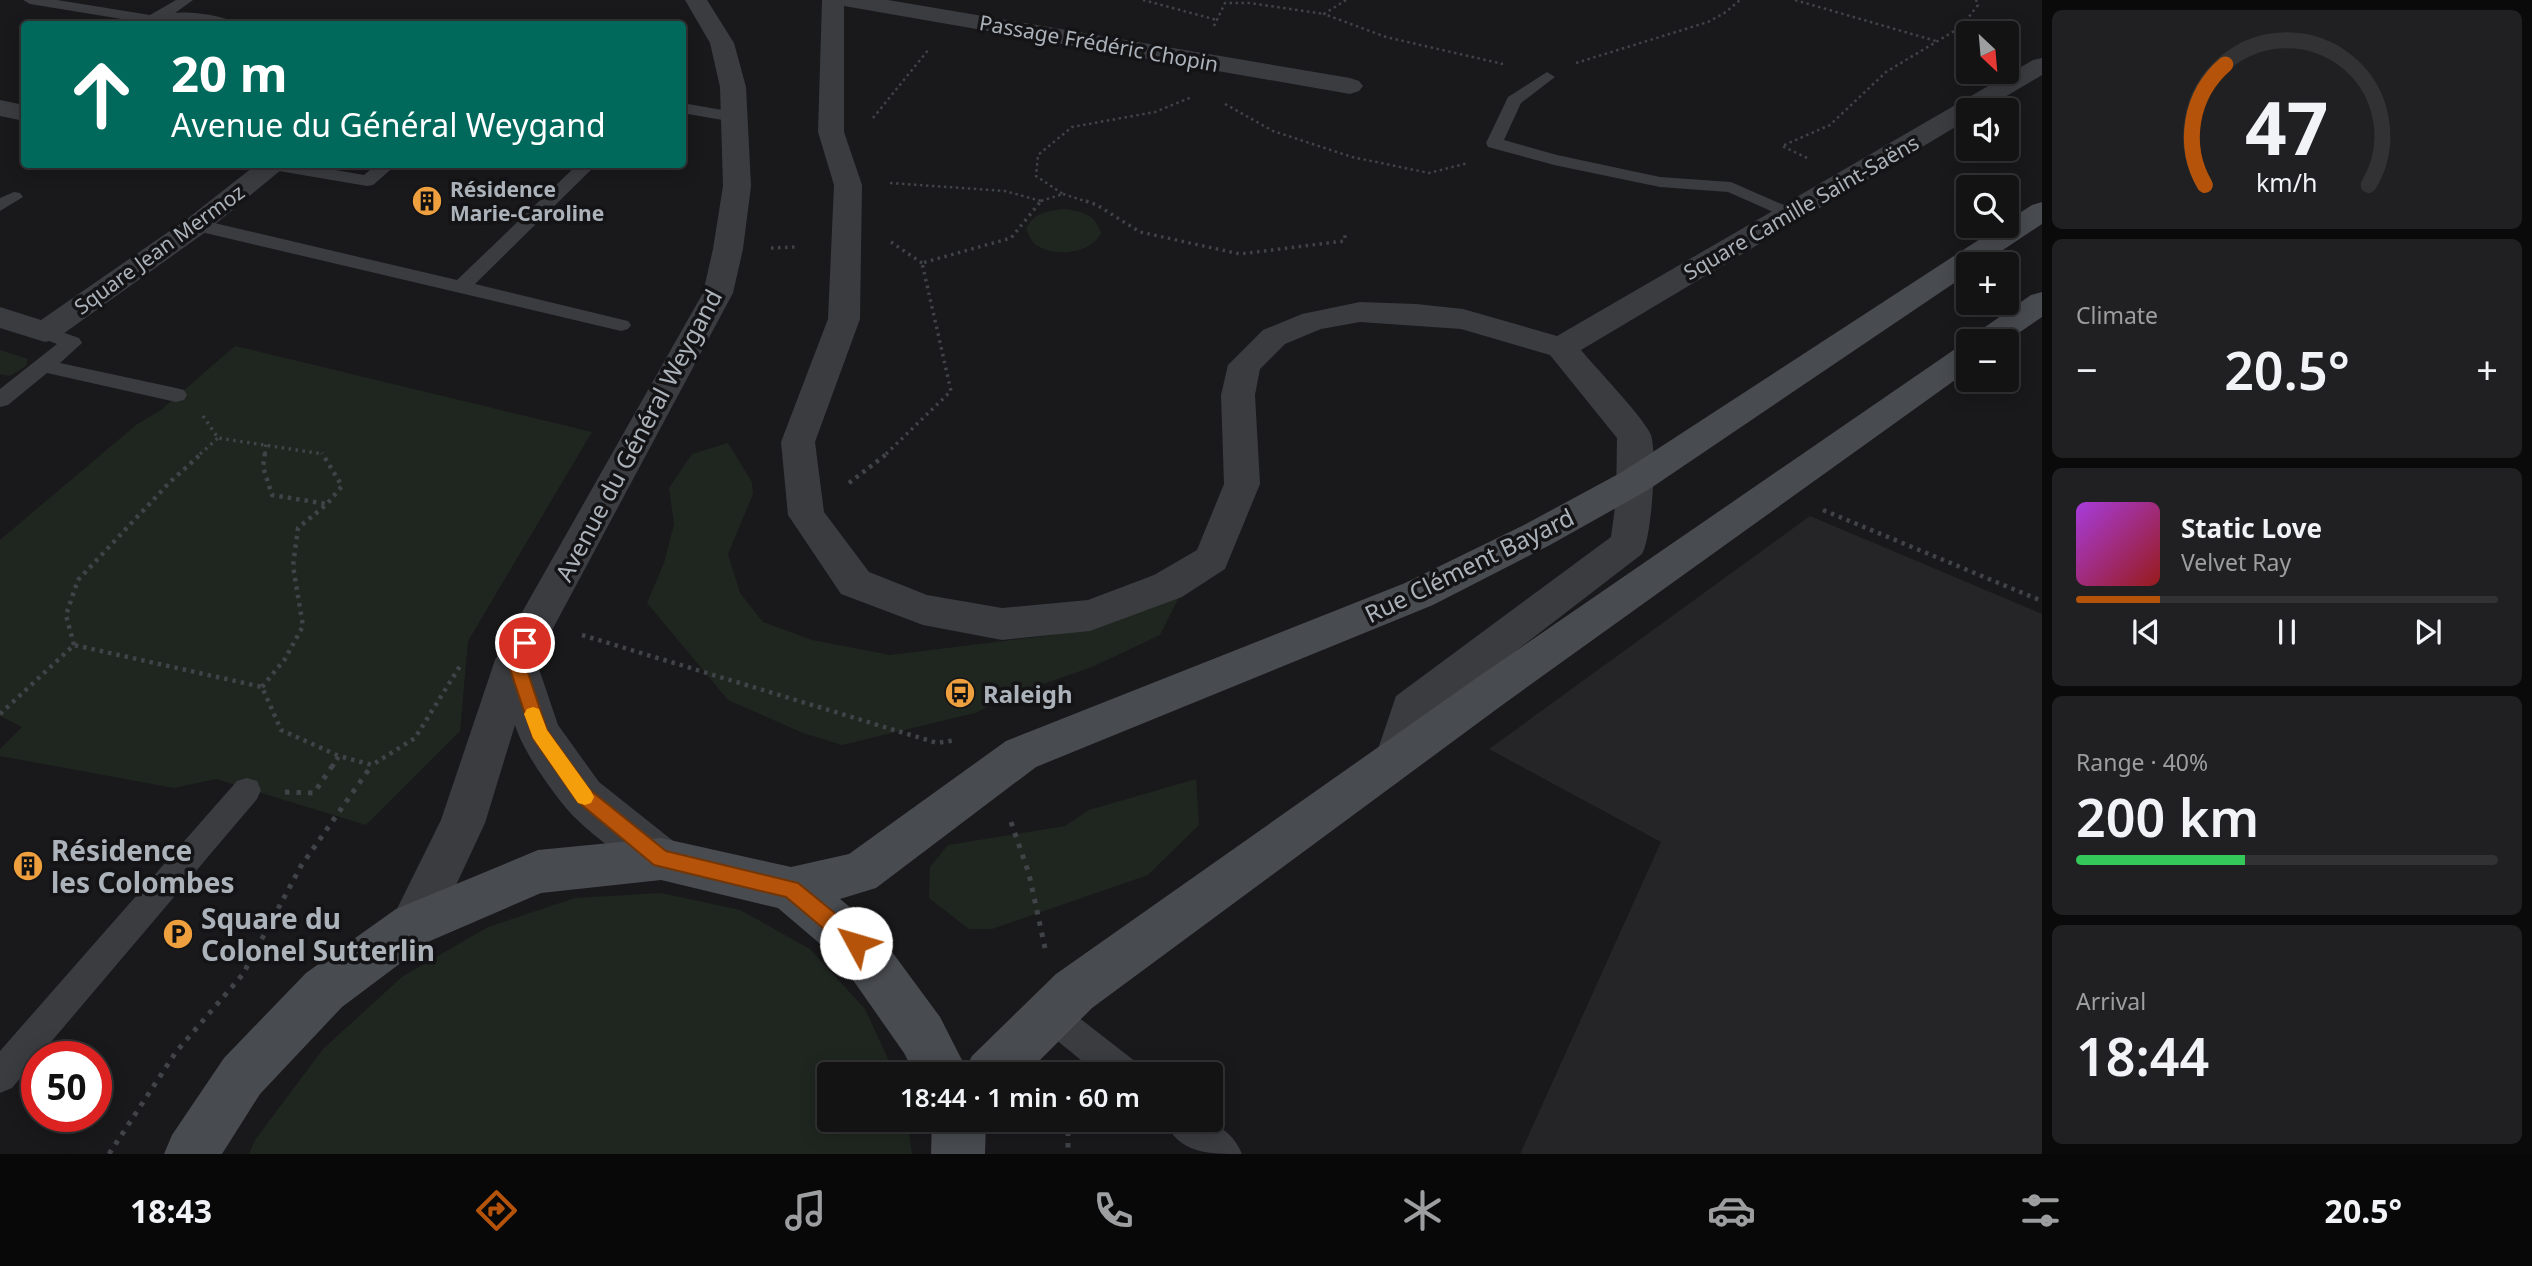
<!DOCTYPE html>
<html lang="en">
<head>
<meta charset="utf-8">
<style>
	:root { --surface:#131314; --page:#202022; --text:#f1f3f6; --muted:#9d9ea0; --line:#323234; --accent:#b45309 }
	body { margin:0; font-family:"Noto Sans",sans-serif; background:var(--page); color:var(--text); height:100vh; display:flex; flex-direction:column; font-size:26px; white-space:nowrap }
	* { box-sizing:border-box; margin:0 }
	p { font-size:23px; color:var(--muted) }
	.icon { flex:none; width:38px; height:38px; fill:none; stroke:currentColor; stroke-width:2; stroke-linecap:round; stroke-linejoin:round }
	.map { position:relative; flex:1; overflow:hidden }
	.panel { display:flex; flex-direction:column; gap:10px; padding:10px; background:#0a0a0b; width:490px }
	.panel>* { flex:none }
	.top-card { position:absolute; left:21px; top:21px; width:665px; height:147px; border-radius:7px; box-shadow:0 4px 18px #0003,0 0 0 2px var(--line); background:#00695c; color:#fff; overflow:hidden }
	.needle { width:46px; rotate:154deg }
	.tools { position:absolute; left:1956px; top:21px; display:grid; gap:14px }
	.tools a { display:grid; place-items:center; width:63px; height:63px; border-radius:7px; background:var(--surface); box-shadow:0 4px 18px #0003,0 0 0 2px var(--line); font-size:35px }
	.speed { position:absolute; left:21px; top:1041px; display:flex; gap:14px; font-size:35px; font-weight:700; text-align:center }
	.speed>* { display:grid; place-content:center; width:91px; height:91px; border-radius:50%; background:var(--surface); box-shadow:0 4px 18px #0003,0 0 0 2px var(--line); line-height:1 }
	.speed .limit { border:10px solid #d22; background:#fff; color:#111 }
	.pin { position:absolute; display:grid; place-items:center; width:60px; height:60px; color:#fff; margin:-30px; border:4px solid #fff; border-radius:50%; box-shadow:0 2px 7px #0007 }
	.me { position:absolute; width:77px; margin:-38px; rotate:309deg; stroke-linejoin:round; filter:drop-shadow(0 0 5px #0008) }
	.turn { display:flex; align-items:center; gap:24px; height:147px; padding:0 35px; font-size:32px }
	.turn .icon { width:91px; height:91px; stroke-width:2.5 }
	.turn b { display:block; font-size:49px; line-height:60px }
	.big { font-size:52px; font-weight:600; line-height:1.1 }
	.panel .card { flex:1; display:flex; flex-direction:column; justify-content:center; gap:10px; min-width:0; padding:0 24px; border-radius:10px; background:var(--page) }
	.panel .dial { align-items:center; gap:0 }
	.dial svg { height:182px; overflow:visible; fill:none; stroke:var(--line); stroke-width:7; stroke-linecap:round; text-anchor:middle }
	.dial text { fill:var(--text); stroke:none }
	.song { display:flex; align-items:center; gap:21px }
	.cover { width:84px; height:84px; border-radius:10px; background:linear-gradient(135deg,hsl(280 70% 55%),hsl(0 70% 35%)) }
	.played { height:7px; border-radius:4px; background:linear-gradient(90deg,var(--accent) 20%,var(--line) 20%) }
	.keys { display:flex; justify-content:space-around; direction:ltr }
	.heat { display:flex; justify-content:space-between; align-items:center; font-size:38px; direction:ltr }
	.charge { height:10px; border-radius:5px; background:linear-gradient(90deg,#34c759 40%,var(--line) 0) }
	.trip { position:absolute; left:817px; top:1062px; width:406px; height:70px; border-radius:7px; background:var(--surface); box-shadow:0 4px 18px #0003,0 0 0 2px var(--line); font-weight:600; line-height:70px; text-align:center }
	.menu { display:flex; height:112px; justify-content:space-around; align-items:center; background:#080808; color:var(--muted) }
	.menu .icon { width:49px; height:49px }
	.menu .on { color:var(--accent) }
	.menu b { font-size:32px; color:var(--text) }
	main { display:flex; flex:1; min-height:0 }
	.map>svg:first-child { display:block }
	.built { fill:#252528 }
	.green { fill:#1f261f }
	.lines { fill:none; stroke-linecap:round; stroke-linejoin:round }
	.path-far3 { stroke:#404347; stroke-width:2.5; stroke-dasharray:2.5 3.5; stroke-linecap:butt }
	.path-far2 { stroke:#404347; stroke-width:3.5; stroke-dasharray:2.5 4.5; stroke-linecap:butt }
	.path-far1 { stroke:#404347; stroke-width:4.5; stroke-dasharray:3.5 5; stroke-linecap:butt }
	.path { stroke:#404347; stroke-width:5; stroke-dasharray:4.5 7; stroke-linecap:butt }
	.service { fill:#3a3c40; fill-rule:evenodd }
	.minor { fill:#3a3c40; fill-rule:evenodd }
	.tertiary { fill:#3a3c40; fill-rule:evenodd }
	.secondary { fill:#484b50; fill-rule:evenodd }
	.route { fill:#b45309; stroke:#753606; stroke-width:2 }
	.slow { fill:#f59e0b }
	.labels { text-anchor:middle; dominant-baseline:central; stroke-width:7; stroke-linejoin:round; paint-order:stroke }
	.far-street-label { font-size:21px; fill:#acb2ba; stroke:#141416 }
	.far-poi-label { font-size:21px; font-weight:bold; fill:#acb2ba; stroke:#141416; text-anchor:start }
	.street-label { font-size:24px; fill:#acb2ba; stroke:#141416 }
	.poi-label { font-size:24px; font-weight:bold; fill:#acb2ba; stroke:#141416; text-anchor:start }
	.near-poi-label { font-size:28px; font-weight:bold; fill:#acb2ba; stroke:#141416; text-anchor:start }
</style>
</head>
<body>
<main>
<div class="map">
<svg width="2042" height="1154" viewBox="0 0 2042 1154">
	<rect width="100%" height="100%" fill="#19191b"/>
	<path class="built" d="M 1810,516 L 2042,614 L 2042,1154 L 1520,1154 L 1661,842 L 1489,749 Z"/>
	<g class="green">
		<path d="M 1065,209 C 1083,212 1095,214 1101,233 C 1091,254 1053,258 1035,244 C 1030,240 1029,234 1026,229 C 1034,212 1048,211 1065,209 Z"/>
		<path d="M 235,346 L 592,432 L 468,641 L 460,731 L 366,825 L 216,779 L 174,788 L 0,756 L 0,749 L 22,727 L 0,716 L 0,540 L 136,425 L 161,410 Z"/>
		<path d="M 0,350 L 28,359 L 26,366 L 10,376 L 0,374 Z"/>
		<path d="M 728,443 L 752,482 L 753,494 L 728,554 L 740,593 L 763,622 L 812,640 L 890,655 L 1053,635 L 1182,591 L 1160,635 L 1092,667 L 1020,692 L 975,713 L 842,745 L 803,733 L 728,700 L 647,603 L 664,563 L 674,524 L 669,488 L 692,454 Z"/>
		<path d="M 1196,779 L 1199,825 L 1148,875 L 992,929 L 969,929 L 929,898 L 930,867 L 948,845 L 1065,826 L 1089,810 Z"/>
		<path d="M 661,893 L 740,910 L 810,949 L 865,1009 L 895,1074 L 830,1074 L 830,1120 L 907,1120 L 912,1154 L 249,1154 L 255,1140 L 323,1049 L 403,976 L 488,927 L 575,898 Z"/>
	</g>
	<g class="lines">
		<g class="path-far3">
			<path d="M 1143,0 L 1217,20"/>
			<path d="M 1346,0 L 1324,14 L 1386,37 L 1503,64"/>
			<path d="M 1795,0 L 1936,41"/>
			<path d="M 1214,26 L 1225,3 L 1250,3 L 1324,14"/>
			<path d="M 1576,63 L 1708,22 L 1726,12 L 1740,0"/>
			<path d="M 1225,104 L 1273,131 L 1352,157 L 1429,173 L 1468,163"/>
			<path d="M 873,118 L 929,49"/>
			<path d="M 1807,158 L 1782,146 L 1830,125 L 1886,72 L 1961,27 L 1978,5 L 1976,0"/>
			<path d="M 890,183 L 1005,191 L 1041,201 L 1039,203"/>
			<path d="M 1063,194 L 1091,203"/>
			<path d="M 1041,201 L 1063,194 L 1036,176 L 1038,155 L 1072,127 L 1155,112 L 1192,97"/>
		</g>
		<g class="path-far2">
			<path d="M 1086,201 L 1097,205 L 1140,232 L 1240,254 L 1344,241 L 1346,232"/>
			<path d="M 891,242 L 922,263"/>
			<path d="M 771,248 L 795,247"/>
			<path d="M 203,416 L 218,438 L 323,454"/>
			<path d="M 200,454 L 218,438"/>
			<path d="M 265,454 L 266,443"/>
			<path d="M 886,454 L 951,391 L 922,263 L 1011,238 L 1041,201"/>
		</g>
		<g class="path-far1">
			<path d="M 265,453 L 263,467 L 272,495 L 327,504"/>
			<path d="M 849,483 L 888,453"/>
			<path d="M 1823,510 L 2042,601"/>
			<path d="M 582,635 L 937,743 L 956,740"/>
			<path d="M 74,645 L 66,615 L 78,580 L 170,482 L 202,453"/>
			<path d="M 262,687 L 285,659 L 303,626 L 293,566 L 298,528 L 327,504 L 342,486 L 322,453"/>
			<path d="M 0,714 L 74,645 L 262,687 L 281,730 L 339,756"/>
			<path d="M 332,767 L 339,756 L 372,765 L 415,738 L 460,666"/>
		</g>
		<g class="path">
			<path d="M 285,792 L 314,793 L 333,765"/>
			<path d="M 1011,822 L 1029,874 L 1045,948"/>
			<path d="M 1068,1120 L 1068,1154"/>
			<path d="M 109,1154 L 176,1052 L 243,974 L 301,866 L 372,765"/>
		</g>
		<g class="service">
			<path d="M 23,0 L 57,0 L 150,15 L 176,0 L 193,0 L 175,13 C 188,11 226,15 235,24 L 207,24 L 185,20 L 152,24 L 30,4 Z"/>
			<path d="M 1547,72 L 1555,77 L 1521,103 L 1504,140 L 1557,155 L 1660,177 L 1731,182 L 1795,210 L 1798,214 L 1789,219 L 1728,192 L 1660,187 L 1554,165 L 1488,147 L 1486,143 L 1508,97 Z"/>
			<path d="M 682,103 L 734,112 L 742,117 L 734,122 L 682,113 Z"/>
			<path d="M 265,164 L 301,164 L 364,175 L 377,164 L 397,164 L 373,185 L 367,186 L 273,170 L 267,169 Z"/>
			<path d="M 578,164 L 597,164 L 475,284 L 628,321 L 631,325 L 628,329 L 621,331 L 197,231 L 188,225 L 197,219 L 457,280 Z"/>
			<path d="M 14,192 L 20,193 L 23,197 L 0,211 L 0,198 Z"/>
			<path d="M 45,326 L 79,338 L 82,343 L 60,363 L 176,388 L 184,390 L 187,395 L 184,400 L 176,402 L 47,373 L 8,405 L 0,407 L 0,389 L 57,344 L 38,337 L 35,332 L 38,327 Z"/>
			<path d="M 247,778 L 257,781 L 261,790 L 257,799 L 12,1088 L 0,1093 L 0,1051 L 237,781 Z"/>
			<path d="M 1049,998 L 1060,1003 L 1136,1062 L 1140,1074 L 1098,1074 L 1038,1025 L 1033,1014 L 1038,1003 Z"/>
			<path d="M 1164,1120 C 1197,1120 1227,1118 1242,1154 C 1208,1154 1179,1154 1164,1120 Z"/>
		</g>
		<g class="minor">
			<path d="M 822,0 L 888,0 L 1350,78 L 1359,81 L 1363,86 L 1359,91 L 1350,94 L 844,6 L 844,132 L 862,185 L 860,319 L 815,442 L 824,512 L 869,572 L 927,595 L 1002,608 L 1088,600 L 1154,575 L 1197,550 L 1224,484 L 1221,395 L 1228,365 L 1263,330 L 1302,314 L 1360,302 L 1416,304 L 1463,309 L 1557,336 L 2033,60 L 2042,58 L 2042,75 L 1983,110 L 1969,110 L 1969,119 L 1581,350 C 1595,367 1645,419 1651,435 C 1657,454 1652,537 1642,554 L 1429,718 L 1412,771 L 1397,777 L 1382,771 L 1375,758 L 1396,696 L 1611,537 L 1616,500 L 1617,438 L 1550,355 L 1461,329 L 1360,322 L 1321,329 L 1285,344 L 1260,369 L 1255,395 L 1260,484 L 1225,569 L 1182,597 L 1090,631 L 1002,640 L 923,625 L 841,594 L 788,515 L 781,442 L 828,319 L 834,185 L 818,132 Z"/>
			<path d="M 0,100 L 24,105 L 24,121 L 0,116 Z"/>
			<path d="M 257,164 L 287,165 L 207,231 L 56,339 L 45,342 L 0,328 L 0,307 L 41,320 L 187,219 Z"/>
		</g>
		<path class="tertiary" d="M 685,0 L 707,0 L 734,43 L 746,87 L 751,186 L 743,249 L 733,293 L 536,660 L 558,725 L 599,782 L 677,844 L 684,859 L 677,874 L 661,880 C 639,872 581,827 566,808 C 549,787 523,751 515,725 L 485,823 L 430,941 L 413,948 L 396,941 L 389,925 L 441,820 L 495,660 L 703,293 L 713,249 L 723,186 L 720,87 L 710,43 Z"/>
		<g class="secondary">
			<path d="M 2042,202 L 2042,224 L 1982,264 L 1969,264 L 1969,273 L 1648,490 L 1550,545 L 1433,605 L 1036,767 L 876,888 L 840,899 L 873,926 L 940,1017 L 966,1068 L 972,1056 L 1056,974 L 1475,679 L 1958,347 L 1969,344 L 1969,370 L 1505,703 L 1092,1008 L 1026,1074 L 915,1074 L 904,1053 L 839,960 L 778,908 L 661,880 L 541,893 L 430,941 L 342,1007 L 260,1094 L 222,1154 L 164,1154 L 172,1135 L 224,1058 L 306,973 L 396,909 L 538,850 L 661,838 L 791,867 L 849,854 L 1006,741 L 1405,583 L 1524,525 L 1622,472 L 2000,226 L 2007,226 L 2007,221 L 2032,205 Z"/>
			<path d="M 2042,292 L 2042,317 L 2007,341 L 1970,341 L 1975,334 L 2031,295 Z"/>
			<path d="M 932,1120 L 986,1120 L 985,1154 L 931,1154 Z"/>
		</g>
	</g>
	<path class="route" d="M 525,636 L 531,638 L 533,643 L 524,661 L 547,730 L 590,790 L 666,851 L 798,883 L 863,936 L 866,943 L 863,950 L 856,953 L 849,950 L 786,897 L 654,865 L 577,801 L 533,738 L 507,660 L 519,638 Z"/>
	<path class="slow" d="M 533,707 L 539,709 L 547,730 L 591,791 L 594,797 L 591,803 L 585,805 L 578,803 L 533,738 L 524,714 L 527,709 Z"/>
	<defs>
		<g id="building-disc" transform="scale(1.575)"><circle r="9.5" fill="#ee9f3e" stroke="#141416"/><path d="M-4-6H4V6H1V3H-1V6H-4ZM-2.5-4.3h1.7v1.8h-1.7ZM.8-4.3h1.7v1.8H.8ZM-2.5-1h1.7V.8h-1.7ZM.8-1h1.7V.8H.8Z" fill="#111"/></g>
		<g id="bus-disc" transform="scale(1.575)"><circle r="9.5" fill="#ee9f3e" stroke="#141416"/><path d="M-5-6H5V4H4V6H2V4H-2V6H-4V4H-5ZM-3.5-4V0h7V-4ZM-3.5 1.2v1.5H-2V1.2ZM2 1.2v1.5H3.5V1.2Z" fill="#111"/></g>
		<g id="parking-disc" transform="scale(1.575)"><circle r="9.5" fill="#ee9f3e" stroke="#141416"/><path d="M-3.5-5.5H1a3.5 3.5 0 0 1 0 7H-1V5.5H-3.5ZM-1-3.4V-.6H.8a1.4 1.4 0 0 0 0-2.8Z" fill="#111"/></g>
	</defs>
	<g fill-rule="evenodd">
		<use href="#building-disc" x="427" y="201"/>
		<use href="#bus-disc" x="960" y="693"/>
		<use href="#building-disc" x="28" y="866"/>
		<use href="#parking-disc" x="178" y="934"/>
	</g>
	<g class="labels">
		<g class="far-street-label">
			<text transform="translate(1099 43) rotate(10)">Passage Frédéric Chopin</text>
			<text transform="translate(1801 207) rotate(-30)">Square Camille Saint-Saëns</text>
			<text transform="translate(159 249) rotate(-36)">Square Jean Mermoz</text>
		</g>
		<g class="far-poi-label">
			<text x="450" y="189">Résidence<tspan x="450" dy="24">Marie-Caroline</tspan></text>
		</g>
		<g class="street-label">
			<text transform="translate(638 435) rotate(-62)">Avenue du Général Weygand</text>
			<text transform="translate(1469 565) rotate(-26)">Rue Clément Bayard</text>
		</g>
		<g class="poi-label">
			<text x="983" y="693">Raleigh</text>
		</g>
		<g class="near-poi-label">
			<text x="51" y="850">Résidence<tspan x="51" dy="32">les Colombes</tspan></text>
			<text x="201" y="918">Square du<tspan x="201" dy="32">Colonel Sutterlin</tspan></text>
		</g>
	</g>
</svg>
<div class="tools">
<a><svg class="needle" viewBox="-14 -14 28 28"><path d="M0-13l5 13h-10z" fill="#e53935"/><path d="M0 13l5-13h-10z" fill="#9d9ea0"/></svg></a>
<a><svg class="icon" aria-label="sound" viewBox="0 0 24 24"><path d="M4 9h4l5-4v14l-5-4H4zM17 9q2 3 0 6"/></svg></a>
<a><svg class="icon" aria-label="search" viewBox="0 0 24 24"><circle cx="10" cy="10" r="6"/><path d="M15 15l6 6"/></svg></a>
<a>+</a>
<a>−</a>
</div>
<div class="speed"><div class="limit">50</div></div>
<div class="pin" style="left:525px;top:643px;background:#d93025"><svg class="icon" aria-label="arrive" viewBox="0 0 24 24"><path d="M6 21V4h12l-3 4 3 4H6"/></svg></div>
<svg class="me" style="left:856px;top:943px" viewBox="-20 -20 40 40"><circle r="19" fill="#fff"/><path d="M0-13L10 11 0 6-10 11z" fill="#b45309"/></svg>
<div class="trip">18:44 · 1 min · 60 m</div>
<div class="top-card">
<div class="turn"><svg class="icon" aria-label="ahead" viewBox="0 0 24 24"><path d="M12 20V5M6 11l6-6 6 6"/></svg><div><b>20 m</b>Avenue du Général Weygand</div></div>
</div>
</div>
<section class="panel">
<div class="card dial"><svg viewBox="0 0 100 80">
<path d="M14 69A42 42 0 1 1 86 69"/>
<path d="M14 69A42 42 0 0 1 23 16" stroke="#b45309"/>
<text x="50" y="56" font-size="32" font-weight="700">47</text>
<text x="50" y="72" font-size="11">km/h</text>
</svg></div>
<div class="card"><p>Climate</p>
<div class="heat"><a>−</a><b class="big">20.5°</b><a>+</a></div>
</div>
<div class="card">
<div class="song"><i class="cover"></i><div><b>Static Love</b><p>Velvet Ray</p></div></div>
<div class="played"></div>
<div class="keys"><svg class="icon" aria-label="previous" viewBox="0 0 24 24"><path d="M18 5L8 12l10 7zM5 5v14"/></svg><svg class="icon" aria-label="pause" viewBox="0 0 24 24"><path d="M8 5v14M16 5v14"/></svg><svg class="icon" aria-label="next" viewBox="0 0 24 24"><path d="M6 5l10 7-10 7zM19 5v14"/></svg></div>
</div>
<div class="card"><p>Range · 40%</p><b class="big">200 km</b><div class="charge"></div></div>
<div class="card"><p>Arrival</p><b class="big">18:44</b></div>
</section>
</main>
<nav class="menu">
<b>18:43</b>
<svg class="icon on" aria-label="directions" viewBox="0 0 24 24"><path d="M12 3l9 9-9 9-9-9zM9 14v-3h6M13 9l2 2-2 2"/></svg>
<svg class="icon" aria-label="music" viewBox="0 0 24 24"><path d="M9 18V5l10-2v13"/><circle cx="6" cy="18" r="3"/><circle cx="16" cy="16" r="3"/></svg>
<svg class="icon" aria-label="phone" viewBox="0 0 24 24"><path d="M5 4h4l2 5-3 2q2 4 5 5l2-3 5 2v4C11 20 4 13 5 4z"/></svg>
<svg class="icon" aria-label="climate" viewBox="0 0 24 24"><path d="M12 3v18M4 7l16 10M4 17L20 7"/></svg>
<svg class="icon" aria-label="car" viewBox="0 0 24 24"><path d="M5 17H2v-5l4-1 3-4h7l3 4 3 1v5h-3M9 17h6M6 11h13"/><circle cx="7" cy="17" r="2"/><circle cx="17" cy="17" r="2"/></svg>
<svg class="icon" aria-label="filters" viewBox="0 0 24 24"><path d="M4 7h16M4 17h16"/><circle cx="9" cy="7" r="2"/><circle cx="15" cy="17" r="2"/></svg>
<b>20.5°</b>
</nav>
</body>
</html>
